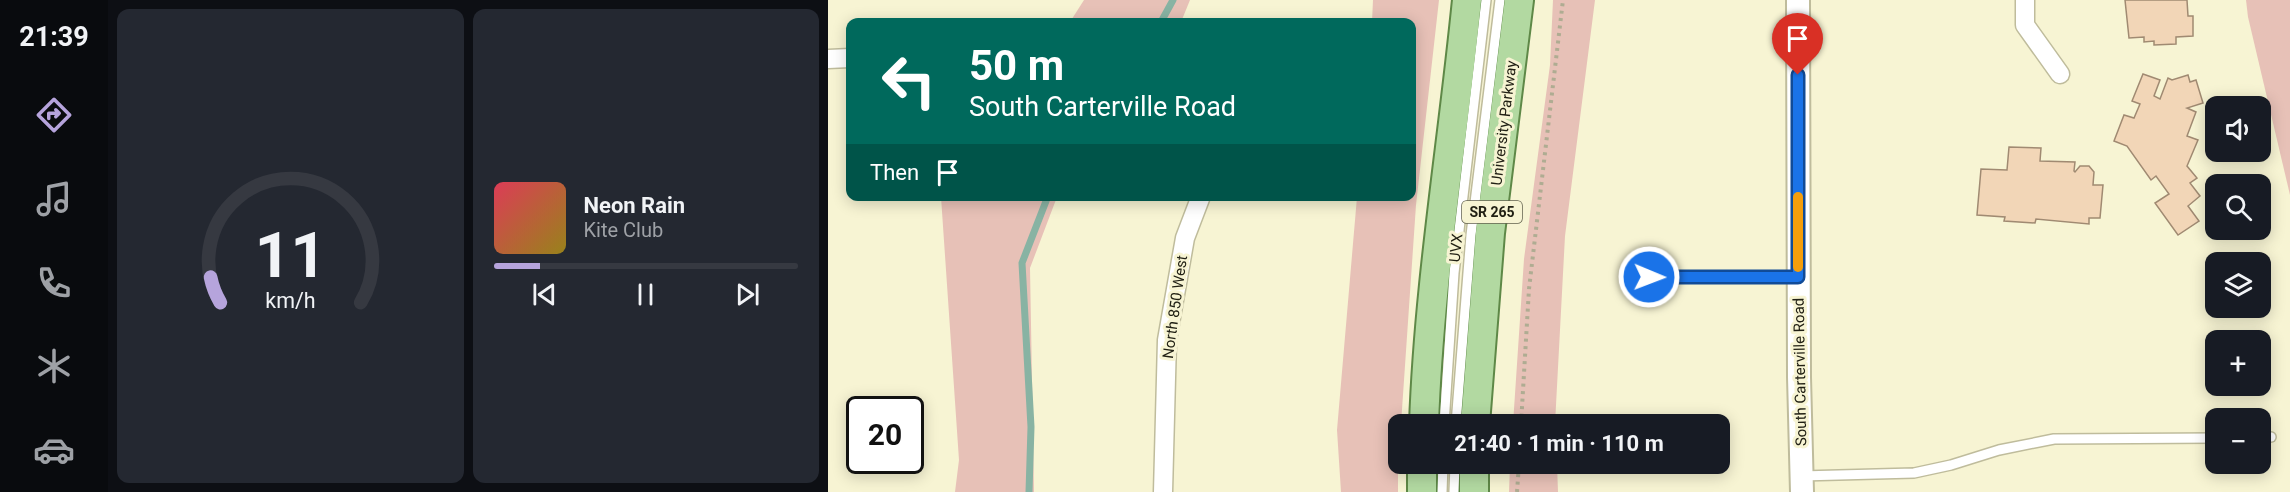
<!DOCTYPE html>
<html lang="en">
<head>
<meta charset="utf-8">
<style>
	:root { --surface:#171b24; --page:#242831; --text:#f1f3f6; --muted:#9ea1a6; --line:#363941; --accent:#b6a4dc }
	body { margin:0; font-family:Roboto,sans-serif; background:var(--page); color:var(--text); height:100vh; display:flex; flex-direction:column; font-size:22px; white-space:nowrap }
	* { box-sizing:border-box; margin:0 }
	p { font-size:20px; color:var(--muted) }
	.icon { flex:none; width:33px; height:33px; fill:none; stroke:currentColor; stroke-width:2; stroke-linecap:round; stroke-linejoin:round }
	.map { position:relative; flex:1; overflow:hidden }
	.drawer { display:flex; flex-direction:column; gap:9px; padding:9px; background:#0d0f14; width:720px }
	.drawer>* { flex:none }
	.top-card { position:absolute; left:18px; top:18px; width:570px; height:183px; border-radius:12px; box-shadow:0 3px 15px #0003; background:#00695c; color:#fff; overflow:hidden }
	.fabs { position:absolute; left:1377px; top:96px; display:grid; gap:12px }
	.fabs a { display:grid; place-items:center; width:66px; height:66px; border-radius:12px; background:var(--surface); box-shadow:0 3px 15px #0003; font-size:30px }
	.speed { position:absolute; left:18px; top:396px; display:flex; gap:12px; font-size:30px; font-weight:700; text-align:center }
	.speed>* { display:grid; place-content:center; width:78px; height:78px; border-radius:50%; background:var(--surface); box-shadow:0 3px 15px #0003; line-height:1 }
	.speed .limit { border:3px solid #111; border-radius:9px; background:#fff; color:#111 }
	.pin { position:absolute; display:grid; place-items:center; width:51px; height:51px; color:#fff; margin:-62px -26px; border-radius:50% 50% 50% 0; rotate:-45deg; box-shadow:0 0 6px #0007 }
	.pin .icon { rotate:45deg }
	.me { position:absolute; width:66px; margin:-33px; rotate:91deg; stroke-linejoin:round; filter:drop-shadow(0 0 4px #0008) }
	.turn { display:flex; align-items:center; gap:21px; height:126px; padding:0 24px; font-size:27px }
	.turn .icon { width:78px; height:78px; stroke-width:2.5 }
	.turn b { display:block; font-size:42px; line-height:51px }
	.then { display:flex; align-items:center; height:57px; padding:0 24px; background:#0003; gap:12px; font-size:22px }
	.drawer .widget { flex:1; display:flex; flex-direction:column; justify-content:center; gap:9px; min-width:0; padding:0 21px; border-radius:12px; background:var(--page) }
	.drawer .dial { align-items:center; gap:0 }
	.dial svg { height:156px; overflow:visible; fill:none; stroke:var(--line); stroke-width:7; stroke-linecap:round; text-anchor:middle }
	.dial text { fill:var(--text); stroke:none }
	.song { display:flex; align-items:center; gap:18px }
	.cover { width:72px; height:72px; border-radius:9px; background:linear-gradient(135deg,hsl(350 70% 55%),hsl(50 70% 35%)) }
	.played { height:6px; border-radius:3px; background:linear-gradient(90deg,var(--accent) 15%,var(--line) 15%) }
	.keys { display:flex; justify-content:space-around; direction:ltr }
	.drawer .tiles { flex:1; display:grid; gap:9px; grid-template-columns:repeat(2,1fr) }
	.trip { position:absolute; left:560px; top:414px; width:342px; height:60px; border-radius:12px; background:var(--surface); box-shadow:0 3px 15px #0003; font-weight:700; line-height:60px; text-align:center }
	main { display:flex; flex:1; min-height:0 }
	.menu { display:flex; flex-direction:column; width:108px; justify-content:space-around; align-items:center; background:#090b0e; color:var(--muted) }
	.menu .icon { width:42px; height:42px }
	.menu .selected { color:var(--accent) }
	.menu b { font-size:27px; color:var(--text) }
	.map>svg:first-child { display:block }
	.green { fill:#e7c1b7 }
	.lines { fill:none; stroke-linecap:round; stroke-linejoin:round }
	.stream { stroke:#88b3a3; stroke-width:7 }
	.building { fill:#f2d6b7; stroke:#a08a72; stroke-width:1.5 }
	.service-casing { stroke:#bfbc9c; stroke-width:12 }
	.minor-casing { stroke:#bfbc9c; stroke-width:21 }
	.tertiary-casing { stroke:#bfbc9c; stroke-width:26 }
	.primary-casing { stroke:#5e8847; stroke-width:32 }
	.path { stroke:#afac92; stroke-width:4; stroke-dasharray:3 4.5; stroke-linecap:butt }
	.service { stroke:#fff; stroke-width:9 }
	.minor { stroke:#fff; stroke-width:18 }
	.tertiary { stroke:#fff; stroke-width:22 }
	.primary { stroke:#b2d9a1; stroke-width:28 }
	.route-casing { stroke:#114b97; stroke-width:15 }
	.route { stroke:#1a73e8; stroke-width:10 }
	.slow { stroke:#f59e0b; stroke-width:10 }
	.labels { text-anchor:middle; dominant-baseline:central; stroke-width:6; stroke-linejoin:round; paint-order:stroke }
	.shield { fill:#f7f4d3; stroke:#61604d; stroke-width:1.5 }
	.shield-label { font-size:14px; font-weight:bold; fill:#212014 }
	.street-label { font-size:15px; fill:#212014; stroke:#f7f4d3 }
</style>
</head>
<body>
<main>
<nav class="menu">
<b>21:39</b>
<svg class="icon selected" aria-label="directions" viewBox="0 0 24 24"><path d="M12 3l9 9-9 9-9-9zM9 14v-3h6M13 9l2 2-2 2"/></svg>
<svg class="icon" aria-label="music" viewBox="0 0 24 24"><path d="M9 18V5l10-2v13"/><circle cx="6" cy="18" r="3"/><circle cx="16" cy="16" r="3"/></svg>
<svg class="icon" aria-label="phone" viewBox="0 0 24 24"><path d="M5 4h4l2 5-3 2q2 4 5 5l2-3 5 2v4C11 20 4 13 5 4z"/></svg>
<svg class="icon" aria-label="climate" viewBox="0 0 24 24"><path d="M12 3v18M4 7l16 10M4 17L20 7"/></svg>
<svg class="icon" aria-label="car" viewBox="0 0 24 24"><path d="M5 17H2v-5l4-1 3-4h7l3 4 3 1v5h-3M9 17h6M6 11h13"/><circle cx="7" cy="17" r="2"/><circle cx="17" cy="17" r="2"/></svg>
</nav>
<section class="drawer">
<div class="tiles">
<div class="widget dial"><svg viewBox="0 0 100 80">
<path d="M14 69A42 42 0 1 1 86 69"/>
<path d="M14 69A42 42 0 0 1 9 56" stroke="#b6a4dc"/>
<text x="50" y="56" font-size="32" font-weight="700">11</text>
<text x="50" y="72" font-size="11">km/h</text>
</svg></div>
<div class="widget">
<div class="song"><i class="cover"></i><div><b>Neon Rain</b><p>Kite Club</p></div></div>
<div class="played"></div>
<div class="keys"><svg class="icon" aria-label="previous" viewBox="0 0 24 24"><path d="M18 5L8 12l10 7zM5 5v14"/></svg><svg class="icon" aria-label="pause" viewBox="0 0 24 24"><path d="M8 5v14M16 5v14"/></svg><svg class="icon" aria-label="next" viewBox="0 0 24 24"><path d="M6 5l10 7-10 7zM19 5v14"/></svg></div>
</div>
</div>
</section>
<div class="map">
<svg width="1462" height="492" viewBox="0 0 1462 492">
	<rect width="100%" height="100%" fill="#f7f4d3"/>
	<g class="green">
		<path d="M 256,0 L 362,0 L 353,22 L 242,22 Z"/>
		<path d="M 545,0 L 611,0 L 588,205 L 573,424 L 570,424 L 570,492 L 513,492 L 509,430 L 529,197 L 584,196 L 584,22 L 544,22 Z"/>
		<path d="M 725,0 L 767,0 L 737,236 L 727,424 L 685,424 L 696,259 L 722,65 Z"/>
		<path d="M 1418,0 L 1462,0 L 1462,195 L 1420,17 Z"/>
		<path d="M 113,197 L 229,197 L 202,268 L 206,492 L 127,492 L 131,460 Z"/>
		<path d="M 682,464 L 729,464 L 730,492 L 681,492 Z"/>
	</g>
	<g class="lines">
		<g class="stream">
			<path d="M 333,22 L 345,0"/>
			<path d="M 201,492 L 203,427 L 194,263 L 220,196"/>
		</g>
	</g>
	<g class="building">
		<path d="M 1297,0 L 1359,0 L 1360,16 L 1365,16 L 1365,36 L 1348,37 L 1348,44 L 1326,45 L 1326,41 L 1316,42 L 1316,37 L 1301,38 Z"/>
		<path d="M 1315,74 L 1332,80 L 1326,96 L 1332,99 L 1340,78 L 1344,80 L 1360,75 L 1362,82 L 1368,80 L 1375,103 L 1359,108 L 1368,112 L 1359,136 L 1370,140 L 1359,166 L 1369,178 L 1362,183 L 1372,196 L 1360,206 L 1371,221 L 1350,235 L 1327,203 L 1341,194 L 1328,176 L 1323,180 L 1299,146 L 1286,141 L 1296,115 L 1306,118 L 1312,104 L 1304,101 Z"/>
		<path d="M 1181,147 L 1213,148 L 1212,161 L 1247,162 L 1246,171 L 1247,172 L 1252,166 L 1261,166 L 1266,172 L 1265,185 L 1275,185 L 1272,218 L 1261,218 L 1261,224 L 1208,219 L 1207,223 L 1176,221 L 1177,217 L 1149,215 L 1153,169 L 1179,170 Z"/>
	</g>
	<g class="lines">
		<g class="service-casing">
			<g id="service">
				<path d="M 821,277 L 970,277"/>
				<path d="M 616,424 L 626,273 L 658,0"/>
				<path d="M 628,424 L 643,235 L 672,0"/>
				<path d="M 1432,437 L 1443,437"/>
				<path d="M 973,476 L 1086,473 L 1123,465 L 1171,450 L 1226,439 L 1388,438"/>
				<path d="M 614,492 L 615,464"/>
				<path d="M 626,492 L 627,464"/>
			</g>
		</g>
		<g class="minor-casing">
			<g id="minor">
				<path d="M 1197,0 L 1197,25 L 1232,74"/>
				<path d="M 0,59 L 22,58"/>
				<path d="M 335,492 L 339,340 L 357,238 L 373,196"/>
			</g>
		</g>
		<g class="tertiary-casing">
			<path id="tertiary" d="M 970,0 L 971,377 L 974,492"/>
		</g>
		<g class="primary-casing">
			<g id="primary">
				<path d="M 596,424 C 601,282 625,142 639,0"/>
				<path d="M 647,424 L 662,233 L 691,0"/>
				<path d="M 594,492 L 594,464"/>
				<path d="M 646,492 L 646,464"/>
			</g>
		</g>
		<g class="path">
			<path d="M 693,424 L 701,289 L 735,0"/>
			<path d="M 689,492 L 691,464"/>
		</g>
		<use href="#service" class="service"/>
		<use href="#minor" class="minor"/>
		<use href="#tertiary" class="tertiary"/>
		<use href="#primary" class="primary"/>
	</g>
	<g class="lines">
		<g class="route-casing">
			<path id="route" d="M 821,277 L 970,277 L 970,75"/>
		</g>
		<use href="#route" class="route"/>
		<path class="slow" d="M 970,197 L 970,267"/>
	</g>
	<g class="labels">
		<rect class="shield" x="634" y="201" width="60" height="22" rx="4.5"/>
		<g class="shield-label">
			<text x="664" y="212">SR 265</text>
		</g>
		<g class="street-label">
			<text transform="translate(676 123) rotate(-83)">University Parkway</text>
			<text transform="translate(628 248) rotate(-84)">UVX</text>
			<text transform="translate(347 307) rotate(-82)">North 850 West</text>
			<text transform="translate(972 372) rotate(-91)">South Carterville Road</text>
		</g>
	</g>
</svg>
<div class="fabs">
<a><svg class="icon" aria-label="sound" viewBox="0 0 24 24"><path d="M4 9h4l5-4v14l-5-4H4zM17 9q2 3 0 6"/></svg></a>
<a><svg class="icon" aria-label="search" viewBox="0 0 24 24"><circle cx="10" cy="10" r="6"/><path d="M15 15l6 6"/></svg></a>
<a><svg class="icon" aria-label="layers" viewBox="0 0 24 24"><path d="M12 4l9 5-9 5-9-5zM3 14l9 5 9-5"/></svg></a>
<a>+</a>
<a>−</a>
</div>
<div class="speed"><div class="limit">20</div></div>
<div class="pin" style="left:970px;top:75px;background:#d93025"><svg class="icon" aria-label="arrive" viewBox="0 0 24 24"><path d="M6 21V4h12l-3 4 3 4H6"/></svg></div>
<svg class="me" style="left:821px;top:277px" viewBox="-20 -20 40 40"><circle r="17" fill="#1a73e8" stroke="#fff" stroke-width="3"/><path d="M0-11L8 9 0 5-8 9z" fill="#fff"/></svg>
<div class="trip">21:40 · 1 min · 110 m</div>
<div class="top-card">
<div class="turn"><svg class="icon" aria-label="left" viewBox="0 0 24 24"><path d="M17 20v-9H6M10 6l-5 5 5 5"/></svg><div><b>50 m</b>South Carterville Road</div></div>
<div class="then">Then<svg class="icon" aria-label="arrive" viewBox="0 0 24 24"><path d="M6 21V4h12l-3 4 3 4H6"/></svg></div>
</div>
</div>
</main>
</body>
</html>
